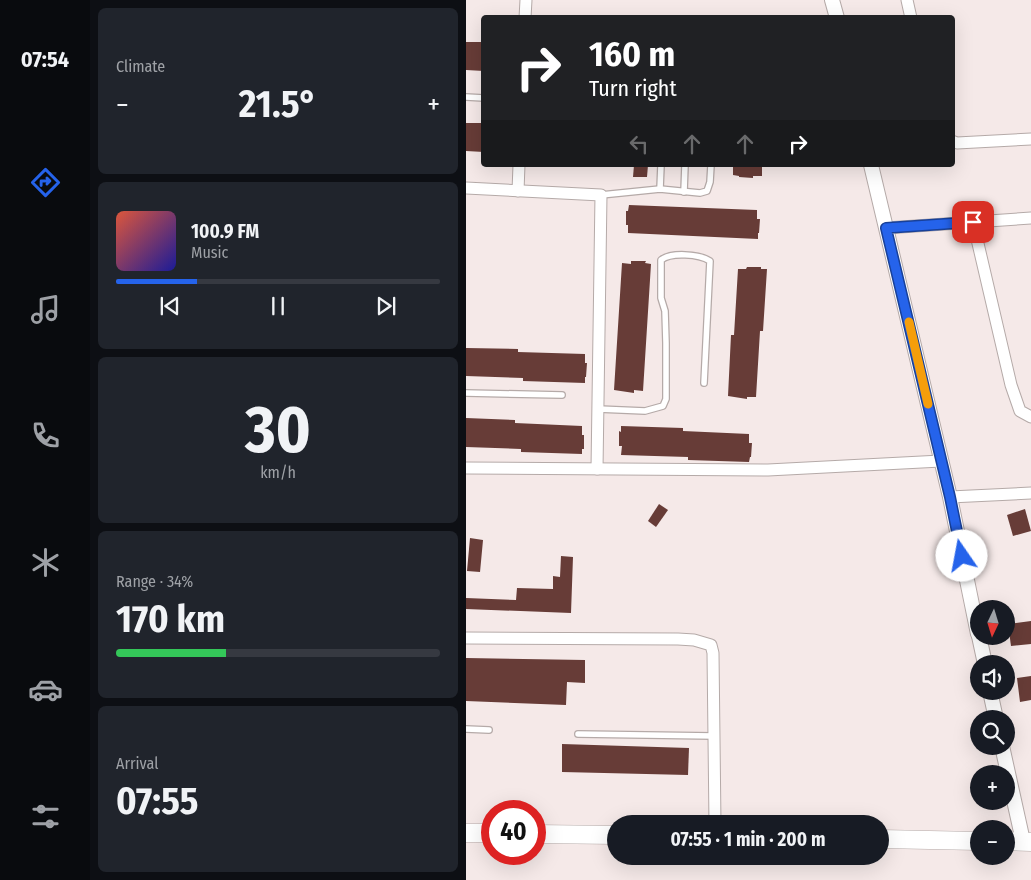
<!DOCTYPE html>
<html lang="en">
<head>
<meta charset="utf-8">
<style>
	:root { --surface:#171b24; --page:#20242c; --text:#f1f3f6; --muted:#9ea1a6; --line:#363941; --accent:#2563eb }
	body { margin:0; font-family:"Fira Sans Condensed",sans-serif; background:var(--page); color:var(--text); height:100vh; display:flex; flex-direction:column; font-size:19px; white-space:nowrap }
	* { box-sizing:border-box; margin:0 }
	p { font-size:16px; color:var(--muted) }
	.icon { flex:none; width:28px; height:28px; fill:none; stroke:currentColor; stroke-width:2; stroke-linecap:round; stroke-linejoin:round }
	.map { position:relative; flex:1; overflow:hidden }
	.details { display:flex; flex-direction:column; gap:8px; padding:8px; background:#0d0f14; width:376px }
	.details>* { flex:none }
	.top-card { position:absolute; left:15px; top:15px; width:474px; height:152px; border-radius:5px; box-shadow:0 5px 20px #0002; background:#202124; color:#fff; overflow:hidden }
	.needle { width:32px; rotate:184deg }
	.fabs { position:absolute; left:504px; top:600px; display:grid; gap:10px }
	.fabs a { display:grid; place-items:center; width:45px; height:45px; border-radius:50%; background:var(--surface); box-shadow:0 5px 20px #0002; font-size:25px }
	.speed { position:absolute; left:15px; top:800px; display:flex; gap:10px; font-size:25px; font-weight:700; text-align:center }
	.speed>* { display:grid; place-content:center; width:65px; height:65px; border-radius:50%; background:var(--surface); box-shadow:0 5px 20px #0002; line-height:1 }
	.speed .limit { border:8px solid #d22; background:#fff; color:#111 }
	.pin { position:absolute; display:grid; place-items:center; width:42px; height:42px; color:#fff; margin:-21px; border-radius:10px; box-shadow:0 2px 8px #0006 }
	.me { position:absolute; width:55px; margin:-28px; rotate:348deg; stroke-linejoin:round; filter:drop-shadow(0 0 4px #0008) }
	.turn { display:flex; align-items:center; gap:18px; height:105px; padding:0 25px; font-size:22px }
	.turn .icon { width:65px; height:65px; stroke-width:2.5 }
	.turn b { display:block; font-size:35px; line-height:42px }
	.lanes { display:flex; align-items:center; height:48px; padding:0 25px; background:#0003; justify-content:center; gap:25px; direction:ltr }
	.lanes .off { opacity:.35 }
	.big { font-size:38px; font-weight:700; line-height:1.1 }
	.details .card { flex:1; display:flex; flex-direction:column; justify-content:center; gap:8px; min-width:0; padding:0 18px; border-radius:8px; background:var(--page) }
	.details .dial { align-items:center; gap:0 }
	.dial b { font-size:65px; line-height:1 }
	.song { display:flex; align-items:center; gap:15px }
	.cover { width:60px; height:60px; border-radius:8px; background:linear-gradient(135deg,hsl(10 70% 55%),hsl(240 70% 35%)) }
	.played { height:5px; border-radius:2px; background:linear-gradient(90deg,var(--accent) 25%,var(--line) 25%) }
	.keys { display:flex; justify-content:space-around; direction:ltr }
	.heat { display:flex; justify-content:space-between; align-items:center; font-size:28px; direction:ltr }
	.charge { height:8px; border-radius:4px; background:linear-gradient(90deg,#34c759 34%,var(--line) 0) }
	.trip { position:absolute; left:141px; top:815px; width:282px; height:50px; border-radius:25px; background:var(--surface); box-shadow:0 5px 20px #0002; font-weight:700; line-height:50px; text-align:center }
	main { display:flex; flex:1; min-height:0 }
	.tabs { display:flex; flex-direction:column; width:90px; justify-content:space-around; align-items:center; background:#090b0e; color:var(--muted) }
	.tabs .icon { width:35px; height:35px }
	.tabs .current { color:var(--accent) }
	.tabs b { font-size:22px; color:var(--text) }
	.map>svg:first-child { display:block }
	.building { fill:#673c37 }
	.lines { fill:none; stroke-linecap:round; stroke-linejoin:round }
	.service-casing { stroke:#b5aaa8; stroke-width:8 }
	.minor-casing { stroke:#b5aaa8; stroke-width:13 }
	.tertiary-casing { stroke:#b5aaa8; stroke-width:16 }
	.primary-casing { stroke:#b5aaa8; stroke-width:19 }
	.service { stroke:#fff; stroke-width:5.5 }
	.minor { stroke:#fff; stroke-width:11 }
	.tertiary { stroke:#fff; stroke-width:14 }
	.primary { stroke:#fff; stroke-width:18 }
	.route-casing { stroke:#184099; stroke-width:12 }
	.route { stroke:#2563eb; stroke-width:9 }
	.slow { stroke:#f59e0b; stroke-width:9 }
</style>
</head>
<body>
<main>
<nav class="tabs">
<b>07:54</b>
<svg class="icon current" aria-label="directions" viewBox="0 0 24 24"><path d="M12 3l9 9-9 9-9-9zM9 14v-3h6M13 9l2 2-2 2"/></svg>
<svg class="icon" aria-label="music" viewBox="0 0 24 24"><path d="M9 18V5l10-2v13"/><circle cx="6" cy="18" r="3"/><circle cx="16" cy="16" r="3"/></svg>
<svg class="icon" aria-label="phone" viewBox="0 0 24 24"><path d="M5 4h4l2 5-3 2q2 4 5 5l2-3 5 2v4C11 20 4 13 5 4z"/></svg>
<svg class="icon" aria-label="climate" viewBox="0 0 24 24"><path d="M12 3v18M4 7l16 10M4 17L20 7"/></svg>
<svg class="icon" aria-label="car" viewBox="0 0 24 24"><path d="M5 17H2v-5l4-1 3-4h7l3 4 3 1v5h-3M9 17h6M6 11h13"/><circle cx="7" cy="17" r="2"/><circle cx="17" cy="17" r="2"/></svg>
<svg class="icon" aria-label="filters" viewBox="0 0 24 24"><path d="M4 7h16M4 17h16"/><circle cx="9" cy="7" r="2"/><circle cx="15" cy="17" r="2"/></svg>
</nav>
<section class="details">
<div class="card"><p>Climate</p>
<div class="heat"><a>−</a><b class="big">21.5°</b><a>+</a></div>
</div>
<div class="card">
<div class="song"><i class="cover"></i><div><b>100.9 FM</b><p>Music</p></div></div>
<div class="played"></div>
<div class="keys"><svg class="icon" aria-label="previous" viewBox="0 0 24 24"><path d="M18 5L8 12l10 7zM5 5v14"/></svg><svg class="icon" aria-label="pause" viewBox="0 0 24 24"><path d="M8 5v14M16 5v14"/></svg><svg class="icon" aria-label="next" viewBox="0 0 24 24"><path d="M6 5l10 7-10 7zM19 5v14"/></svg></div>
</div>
<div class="card dial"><b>30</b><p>km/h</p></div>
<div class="card"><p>Range · 34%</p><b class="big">170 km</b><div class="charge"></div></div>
<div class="card"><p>Arrival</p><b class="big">07:55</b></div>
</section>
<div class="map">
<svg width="565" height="880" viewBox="0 0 565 880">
	<rect width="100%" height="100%" fill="#f5e9e8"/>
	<g class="building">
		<path d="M 0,42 L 18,42 L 18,71 L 0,70 Z"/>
		<path d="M 0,123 L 18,123 L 18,152 L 0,151 Z"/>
		<path d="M 168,165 L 182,165 L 181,177 L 167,177 Z"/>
		<path d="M 267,165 L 296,165 L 296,176 L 287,176 L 287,178 L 273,177 L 273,176 L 267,175 Z"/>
		<path d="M 163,205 L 291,210 L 291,219 L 294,219 L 293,233 L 292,233 L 292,239 L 162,233 L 162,225 L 160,225 L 160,211 L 162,211 Z"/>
		<path d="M 165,261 L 180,261 L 179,263 L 185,264 L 177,391 L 168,390 L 168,393 L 148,390 L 156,263 L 165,264 Z"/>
		<path d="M 281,267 L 295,267 L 295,269 L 301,269 L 297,331 L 294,331 L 290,397 L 281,397 L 281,399 L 262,396 L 265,335 L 268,335 L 272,269 L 280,269 Z"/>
		<path d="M 0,348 L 52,349 L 52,352 L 119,354 L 119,363 L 121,363 L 120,377 L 119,377 L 119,383 L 57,381 L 57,378 L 0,376 Z"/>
		<path d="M 0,418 L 49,420 L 49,423 L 116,426 L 116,435 L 118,435 L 118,449 L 116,449 L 116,454 L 55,452 L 55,449 L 0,447 Z"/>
		<path d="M 155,426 L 217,428 L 217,431 L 283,434 L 283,443 L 286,443 L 285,457 L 284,457 L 283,462 L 222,460 L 222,457 L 155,455 L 156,446 L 153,446 L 153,431 L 155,432 Z"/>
		<path d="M 193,504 L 202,510 L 190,527 L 182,521 Z"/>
		<path d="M 559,509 L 565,531 L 547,536 L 541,515 Z"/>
		<path d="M 4,538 L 17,540 L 14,572 L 1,571 Z"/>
		<path d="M 95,556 L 107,557 L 105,613 L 0,609 L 0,598 L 50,600 L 51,588 L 87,589 L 87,576 L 94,577 Z"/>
		<path d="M 565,621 L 565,644 L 545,646 L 542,624 Z"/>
		<path d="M 0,658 L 119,660 L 119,683 L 101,682 L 100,705 L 0,701 Z"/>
		<path d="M 565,676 L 565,700 L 554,702 L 551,678 Z"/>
		<path d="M 96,744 L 223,748 L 222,775 L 96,772 Z"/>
	</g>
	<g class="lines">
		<g class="service-casing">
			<g id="service">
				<path d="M 0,97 L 18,98"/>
				<path d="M 194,189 L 195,165"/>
				<path d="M 218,192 L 219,165"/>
				<path d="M 135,195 L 194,189 L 234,193 L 241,191 L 244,182 L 245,165"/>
				<path d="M 0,393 L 96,395"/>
				<path d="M 132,409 L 179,411 L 197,406 L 200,399 L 200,343 L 199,311 L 195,298 L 195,260 C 205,252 233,254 244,261 L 238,383"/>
				<path d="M 0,729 L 23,730"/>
				<path d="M 112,734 L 248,736"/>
			</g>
		</g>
		<g class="minor-casing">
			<g id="minor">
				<path d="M 441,0 L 445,18"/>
				<path d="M 59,18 L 60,0"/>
				<path d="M 486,141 L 491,143 L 565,139"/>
				<path d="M 0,188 L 135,195 L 131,469"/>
				<path d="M 52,191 L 53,165"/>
				<path d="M 507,222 L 545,385 L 554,411 L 565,417"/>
				<path d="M 420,228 L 565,218"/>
				<path d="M 0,468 L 302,470 L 475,461"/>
				<path d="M 484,497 L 565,493"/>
				<path d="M 0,638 L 212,639 L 228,640 L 245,645 L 247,653 L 249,824"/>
			</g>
		</g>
		<g class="tertiary-casing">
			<g id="tertiary">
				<path d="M 366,0 L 371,18"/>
				<path d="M 405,165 L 484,497 L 512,634"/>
				<path d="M 513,636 L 519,664"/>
				<path d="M 524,691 L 530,719"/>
				<path d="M 536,746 L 557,841"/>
			</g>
		</g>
		<g class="primary-casing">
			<g id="primary">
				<path d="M 0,833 L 26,833"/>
				<path d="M 69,834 L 150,835"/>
				<path d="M 415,839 L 512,841"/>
				<path d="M 540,841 L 565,842"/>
			</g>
		</g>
		<use href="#service" class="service"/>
		<use href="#minor" class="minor"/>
		<use href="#tertiary" class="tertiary"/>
		<use href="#primary" class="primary"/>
	</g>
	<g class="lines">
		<g class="route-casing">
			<path id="route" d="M 496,556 L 484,497 L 420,228 L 507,222"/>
		</g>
		<use href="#route" class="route"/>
		<path class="slow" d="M 443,322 L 462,404"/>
	</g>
</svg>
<div class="fabs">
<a><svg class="needle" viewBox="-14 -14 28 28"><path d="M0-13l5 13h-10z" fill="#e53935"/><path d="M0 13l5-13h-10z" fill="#9ea1a6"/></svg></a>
<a><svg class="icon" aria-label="sound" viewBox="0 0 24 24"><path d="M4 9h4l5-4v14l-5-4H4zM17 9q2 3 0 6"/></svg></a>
<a><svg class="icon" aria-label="search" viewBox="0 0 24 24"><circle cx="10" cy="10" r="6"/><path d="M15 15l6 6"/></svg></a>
<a>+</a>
<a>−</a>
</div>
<div class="speed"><div class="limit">40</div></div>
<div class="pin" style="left:507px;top:222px;background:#d93025"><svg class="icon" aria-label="arrive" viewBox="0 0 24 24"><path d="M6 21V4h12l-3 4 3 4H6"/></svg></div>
<svg class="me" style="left:496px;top:556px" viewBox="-20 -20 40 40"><circle r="19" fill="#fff"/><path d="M0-13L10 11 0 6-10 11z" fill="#2563eb"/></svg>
<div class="trip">07:55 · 1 min · 200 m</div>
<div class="top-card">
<div class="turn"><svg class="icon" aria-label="right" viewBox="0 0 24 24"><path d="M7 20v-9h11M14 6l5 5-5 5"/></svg><div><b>160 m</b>Turn right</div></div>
<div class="lanes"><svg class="icon off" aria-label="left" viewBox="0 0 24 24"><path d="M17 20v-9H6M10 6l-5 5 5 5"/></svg><svg class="icon off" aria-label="ahead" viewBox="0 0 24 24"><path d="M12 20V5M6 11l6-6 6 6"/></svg><svg class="icon off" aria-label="ahead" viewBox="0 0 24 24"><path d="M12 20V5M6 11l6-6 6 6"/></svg><svg class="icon" aria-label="right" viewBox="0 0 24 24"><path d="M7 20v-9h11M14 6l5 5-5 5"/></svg></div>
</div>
</div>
</main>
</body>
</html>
